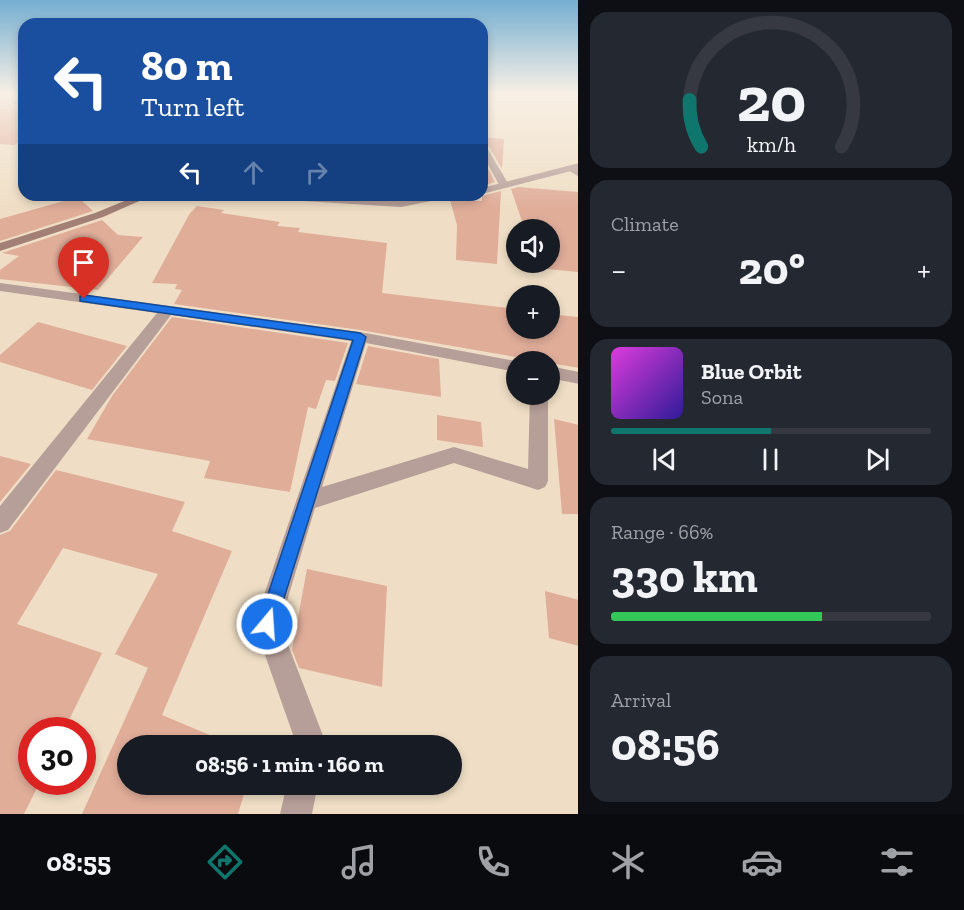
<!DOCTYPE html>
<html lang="en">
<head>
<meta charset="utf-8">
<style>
	:root { --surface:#171b24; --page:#242831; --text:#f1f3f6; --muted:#9ea1a6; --line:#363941; --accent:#0f766e }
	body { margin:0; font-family:"Zilla Slab",serif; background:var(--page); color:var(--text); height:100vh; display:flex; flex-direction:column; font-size:22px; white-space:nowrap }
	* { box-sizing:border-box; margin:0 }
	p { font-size:20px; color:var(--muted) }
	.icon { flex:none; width:33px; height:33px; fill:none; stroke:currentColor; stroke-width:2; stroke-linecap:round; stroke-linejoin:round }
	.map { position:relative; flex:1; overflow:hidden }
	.side { display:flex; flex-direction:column; gap:12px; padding:12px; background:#0d0f14; width:386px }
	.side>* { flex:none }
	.hud { position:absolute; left:18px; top:18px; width:470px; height:183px; border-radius:18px; box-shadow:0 3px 9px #0003; background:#1a4fa0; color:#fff; overflow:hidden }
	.buttons { position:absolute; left:506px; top:219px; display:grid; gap:12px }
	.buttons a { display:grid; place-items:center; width:54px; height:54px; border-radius:50%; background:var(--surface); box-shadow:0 3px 9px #0003; font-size:30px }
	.speed { position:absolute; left:18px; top:717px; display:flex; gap:12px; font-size:30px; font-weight:700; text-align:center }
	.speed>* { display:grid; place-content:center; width:78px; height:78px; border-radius:50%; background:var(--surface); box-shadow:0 3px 9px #0003; line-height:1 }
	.speed .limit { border:9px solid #d22; background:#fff; color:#111 }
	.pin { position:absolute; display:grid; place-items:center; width:51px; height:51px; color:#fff; margin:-62px -26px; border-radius:50% 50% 50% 0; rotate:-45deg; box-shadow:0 0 6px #0007 }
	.pin .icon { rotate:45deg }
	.me { position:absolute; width:66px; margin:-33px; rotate:18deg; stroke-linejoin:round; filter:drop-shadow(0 0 4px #0008) }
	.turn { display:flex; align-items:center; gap:21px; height:126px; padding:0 24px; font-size:27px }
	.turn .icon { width:78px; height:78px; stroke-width:2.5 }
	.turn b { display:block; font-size:42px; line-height:51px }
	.lanes { display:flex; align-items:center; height:57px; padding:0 24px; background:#0003; justify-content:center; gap:30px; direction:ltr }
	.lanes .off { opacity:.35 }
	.big { font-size:45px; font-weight:800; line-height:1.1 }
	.side .tile { flex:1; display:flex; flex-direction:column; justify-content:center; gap:9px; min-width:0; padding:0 21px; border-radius:18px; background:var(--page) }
	.side .dial { align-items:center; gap:0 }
	.dial svg { height:156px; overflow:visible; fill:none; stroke:var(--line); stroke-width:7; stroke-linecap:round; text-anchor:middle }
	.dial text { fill:var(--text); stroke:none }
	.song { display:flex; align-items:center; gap:18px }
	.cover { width:72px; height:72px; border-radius:9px; background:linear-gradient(135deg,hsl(300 70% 55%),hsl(250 70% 35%)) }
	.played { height:6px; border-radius:3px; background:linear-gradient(90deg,var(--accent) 50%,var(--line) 50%) }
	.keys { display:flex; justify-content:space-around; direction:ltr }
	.heat { display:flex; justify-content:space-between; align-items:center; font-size:33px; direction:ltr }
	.charge { height:9px; border-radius:4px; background:linear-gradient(90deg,#34c759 66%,var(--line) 0) }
	.trip { position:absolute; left:117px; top:735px; width:345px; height:60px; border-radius:30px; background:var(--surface); box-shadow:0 3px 9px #0003; font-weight:800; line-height:60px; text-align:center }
	.dock { display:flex; height:96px; justify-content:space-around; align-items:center; background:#090b0e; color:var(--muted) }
	.dock .icon { width:42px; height:42px }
	.dock .on { color:var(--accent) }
	.dock b { font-size:27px; color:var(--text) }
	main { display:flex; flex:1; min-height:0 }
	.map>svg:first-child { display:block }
	.building { fill:#e0ad99 }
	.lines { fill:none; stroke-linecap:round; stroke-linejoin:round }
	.minor { fill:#b79f99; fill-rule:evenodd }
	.tertiary { fill:#b79f99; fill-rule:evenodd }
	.secondary { fill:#a28076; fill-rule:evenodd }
	.route { fill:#1a73e8; stroke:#114b97; stroke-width:1.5 }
</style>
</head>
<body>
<main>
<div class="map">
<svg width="579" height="814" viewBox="0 0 579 814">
	<rect width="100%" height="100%" fill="#efdec5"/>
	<g class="building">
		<path d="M 0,98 L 13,99 L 9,104 L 14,107 L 24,103 L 24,139 L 14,145 L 0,144 Z"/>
		<path d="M 482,137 L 504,139 L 502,169 L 488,145 L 482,141 Z"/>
		<path d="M 482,157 L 495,182 L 482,186 Z"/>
		<path d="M 518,187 L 579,192 L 579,272 L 537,268 L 535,262 L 549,262 L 549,230 L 525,230 L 511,189 Z"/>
		<path d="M 501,191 L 497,264 L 456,260 L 457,225 L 450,200 L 482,201 L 482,196 Z"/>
		<path d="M 78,197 L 93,211 L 0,241 L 0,219 Z"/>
		<path d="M 197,206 L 224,210 L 221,213 L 280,222 L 277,226 L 300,228 L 298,232 L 387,243 L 382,293 L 516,309 L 516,328 L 549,328 L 549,314 L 579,317 L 579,368 L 360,330 L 174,304 L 182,290 L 175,289 L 177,284 L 152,283 L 190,213 Z"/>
		<path d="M 102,220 L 118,235 L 143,237 L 98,290 L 0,279 L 0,270 L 19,256 L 2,253 Z"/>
		<path d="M 172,317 L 348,343 L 335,381 L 326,380 L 316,409 L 308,407 L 290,492 L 204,478 L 210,461 L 87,439 L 112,396 Z"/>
		<path d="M 38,322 L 127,346 L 92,390 L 0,362 L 0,355 Z"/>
		<path d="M 368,346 L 439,359 L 441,397 L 356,384 Z"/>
		<path d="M 437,415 L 481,422 L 483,447 L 437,440 Z"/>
		<path d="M 554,419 L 579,425 L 579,514 L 562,514 Z"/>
		<path d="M 0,456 L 31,464 L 0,502 Z"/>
		<path d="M 56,470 L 185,502 L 172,531 L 232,551 L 162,715 L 236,746 L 128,746 L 128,784 L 247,784 L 238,814 L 82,814 L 148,668 L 115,654 L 158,574 L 63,548 L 17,624 L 102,653 L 64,730 L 32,730 L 32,782 L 40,782 L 24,814 L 0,814 L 0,535 L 10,531 Z"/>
		<path d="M 307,569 L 387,586 L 382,687 L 299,668 L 292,650 Z"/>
		<path d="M 545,591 L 579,600 L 579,646 L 549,638 Z"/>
	</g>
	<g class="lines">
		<g class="minor">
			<path d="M 24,96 L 24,101 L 15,105 L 11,103 Z"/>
			<path d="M 482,143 L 486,146 L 509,185 L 508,187 L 499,185 L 482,153 Z"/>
			<path d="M 568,166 L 579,169 L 579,177 L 568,170 Z"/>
			<path d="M 0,283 L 360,332 L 521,362 L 516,362 L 516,372 L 366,343 L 322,487 L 454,447 L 528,469 L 530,394 L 548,394 L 548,481 L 545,487 L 538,490 L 454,463 L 315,508 L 280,624 L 327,746 L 297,746 L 254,624 L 351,341 L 171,315 L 8,530 L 0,533 L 0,506 L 157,313 L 0,291 Z"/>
			<path d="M 549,366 L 579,372 L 579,384 L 549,378 Z"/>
			<path d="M 287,784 L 318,784 L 312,814 L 280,814 Z"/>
		</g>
		<g class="tertiary">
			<path d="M 579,163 L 579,169 L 482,194 L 482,188 Z"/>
			<path d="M 249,195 L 306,195 L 401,201 L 436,195 L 461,195 L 401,207 L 254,198 Z"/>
		</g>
		<path class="secondary" d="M 139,195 L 153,195 L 103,217 L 0,251 L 0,243 L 95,213 Z"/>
	</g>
	<linearGradient id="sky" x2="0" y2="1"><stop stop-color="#74aed2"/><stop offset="0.45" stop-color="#f8f0e5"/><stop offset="1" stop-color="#f8f0e5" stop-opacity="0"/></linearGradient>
	<rect width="579" height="208" fill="url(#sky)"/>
	<path class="route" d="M 84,295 L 360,333 L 366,337 L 274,630 L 267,633 L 261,630 L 258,624 L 353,340 L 80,301 L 80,296 Z"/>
</svg>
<div class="buttons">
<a><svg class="icon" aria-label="sound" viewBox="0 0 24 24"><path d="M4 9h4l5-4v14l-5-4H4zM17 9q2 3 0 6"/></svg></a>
<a>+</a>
<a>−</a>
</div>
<div class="speed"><div class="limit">30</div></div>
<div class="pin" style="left:84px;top:299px;background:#d93025"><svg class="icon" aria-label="arrive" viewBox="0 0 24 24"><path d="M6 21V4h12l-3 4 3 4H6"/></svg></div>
<svg class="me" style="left:267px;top:624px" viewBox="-20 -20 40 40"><circle r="17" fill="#1a73e8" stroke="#fff" stroke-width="3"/><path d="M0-11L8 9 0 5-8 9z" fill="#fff"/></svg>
<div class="trip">08:56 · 1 min · 160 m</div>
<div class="hud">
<div class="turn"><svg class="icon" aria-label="left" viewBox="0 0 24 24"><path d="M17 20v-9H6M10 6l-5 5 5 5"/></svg><div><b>80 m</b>Turn left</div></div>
<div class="lanes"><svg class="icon" aria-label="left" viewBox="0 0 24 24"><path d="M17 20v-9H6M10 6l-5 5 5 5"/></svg><svg class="icon off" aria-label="ahead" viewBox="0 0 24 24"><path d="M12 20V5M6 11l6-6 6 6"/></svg><svg class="icon off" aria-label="right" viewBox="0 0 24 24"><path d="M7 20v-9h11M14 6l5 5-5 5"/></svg></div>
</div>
</div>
<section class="side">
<div class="tile dial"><svg viewBox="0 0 100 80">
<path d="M14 69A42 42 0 1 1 86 69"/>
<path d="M14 69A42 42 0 0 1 8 45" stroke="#0f766e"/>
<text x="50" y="56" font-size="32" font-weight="700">20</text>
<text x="50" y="72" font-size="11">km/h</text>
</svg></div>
<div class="tile"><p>Climate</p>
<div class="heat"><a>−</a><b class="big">20°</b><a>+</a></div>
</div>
<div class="tile">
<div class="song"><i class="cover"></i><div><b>Blue Orbit</b><p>Sona</p></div></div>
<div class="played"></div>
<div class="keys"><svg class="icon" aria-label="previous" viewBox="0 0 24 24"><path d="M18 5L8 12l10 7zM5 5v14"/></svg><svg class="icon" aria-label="pause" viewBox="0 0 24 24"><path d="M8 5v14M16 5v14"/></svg><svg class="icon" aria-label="next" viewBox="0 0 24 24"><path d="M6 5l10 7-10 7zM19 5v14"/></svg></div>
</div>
<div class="tile"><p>Range · 66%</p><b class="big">330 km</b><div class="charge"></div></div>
<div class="tile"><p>Arrival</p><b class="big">08:56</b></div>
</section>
</main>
<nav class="dock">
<b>08:55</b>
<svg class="icon on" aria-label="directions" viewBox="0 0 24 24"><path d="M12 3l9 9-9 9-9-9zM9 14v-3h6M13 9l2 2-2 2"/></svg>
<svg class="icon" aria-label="music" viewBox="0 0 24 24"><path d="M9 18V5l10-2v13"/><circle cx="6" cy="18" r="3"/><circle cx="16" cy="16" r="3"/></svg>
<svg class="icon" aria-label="phone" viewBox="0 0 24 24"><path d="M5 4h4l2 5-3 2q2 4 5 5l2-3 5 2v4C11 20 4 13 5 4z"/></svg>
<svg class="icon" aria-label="climate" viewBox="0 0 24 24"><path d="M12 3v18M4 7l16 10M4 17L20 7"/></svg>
<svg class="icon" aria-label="car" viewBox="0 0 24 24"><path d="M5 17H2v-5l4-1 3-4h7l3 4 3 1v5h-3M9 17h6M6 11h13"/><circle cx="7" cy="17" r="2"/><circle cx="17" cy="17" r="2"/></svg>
<svg class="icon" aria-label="filters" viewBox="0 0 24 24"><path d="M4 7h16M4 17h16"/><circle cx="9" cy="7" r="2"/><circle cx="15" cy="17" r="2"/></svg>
</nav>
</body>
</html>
